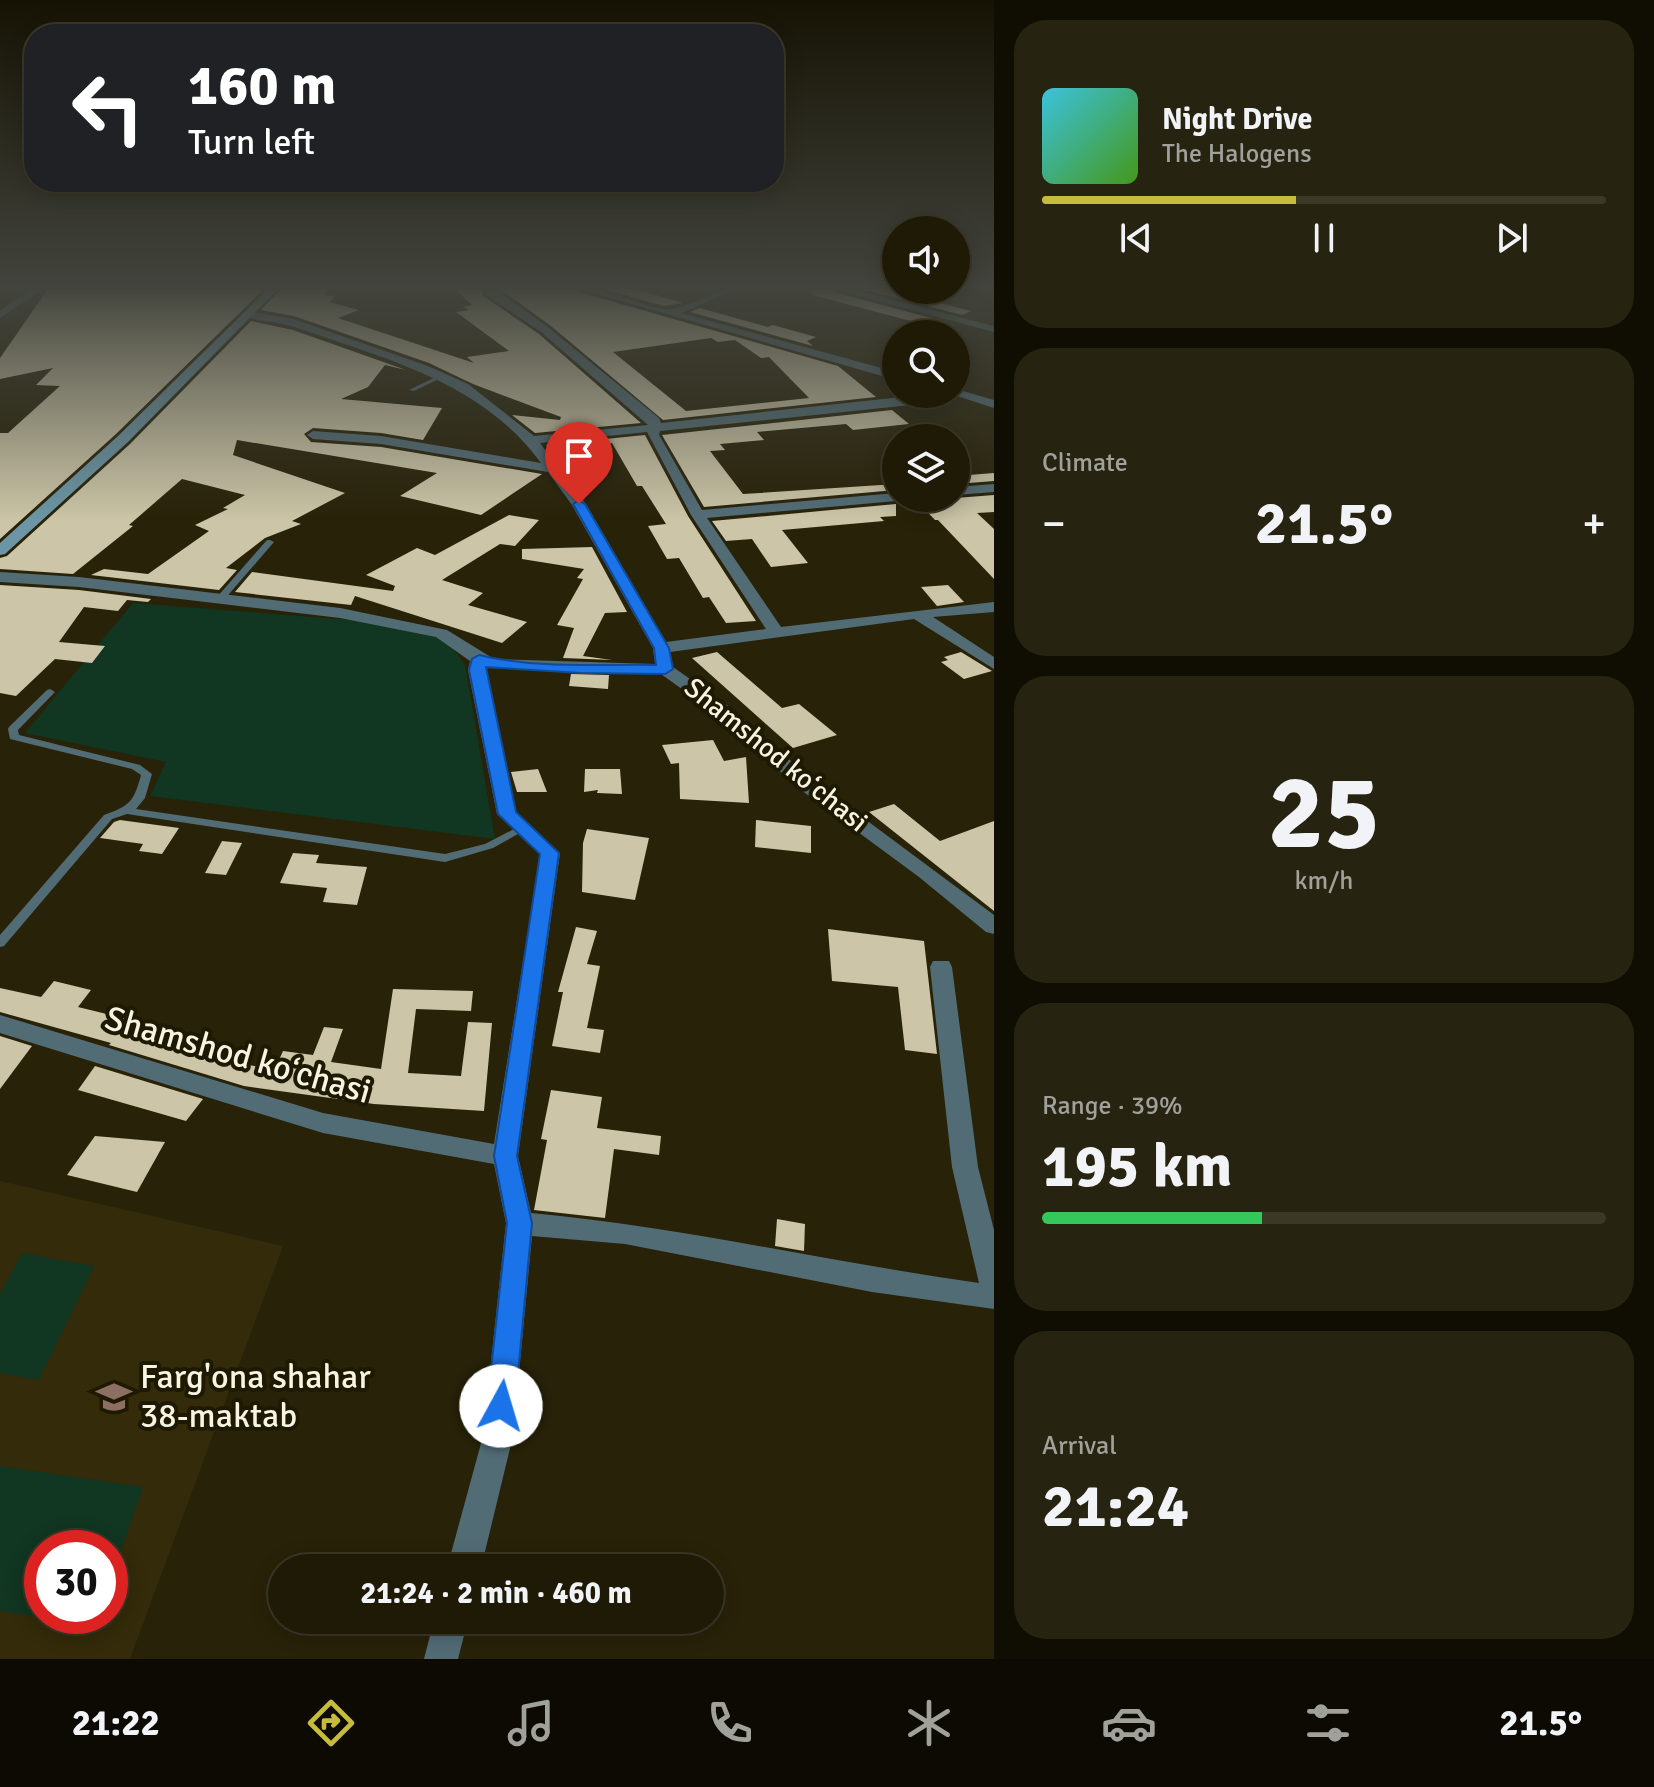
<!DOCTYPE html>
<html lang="en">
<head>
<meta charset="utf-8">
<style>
	:root { --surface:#1e1a06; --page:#262310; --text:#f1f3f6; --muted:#a1a19b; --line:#3c3828; --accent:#c6bc3c }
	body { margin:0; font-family:Signika,sans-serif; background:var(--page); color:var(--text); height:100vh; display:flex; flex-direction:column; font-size:30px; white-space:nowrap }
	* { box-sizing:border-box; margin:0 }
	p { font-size:26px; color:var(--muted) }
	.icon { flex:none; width:44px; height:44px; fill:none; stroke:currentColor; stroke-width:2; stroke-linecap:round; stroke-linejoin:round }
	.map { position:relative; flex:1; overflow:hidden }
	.panel { display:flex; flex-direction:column; gap:20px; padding:20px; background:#100e03; width:660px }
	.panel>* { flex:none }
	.hud { position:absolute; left:24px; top:24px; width:760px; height:168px; border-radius:32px; box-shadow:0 4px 20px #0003,0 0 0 2px var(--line); background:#202124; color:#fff; overflow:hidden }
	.tools { position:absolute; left:882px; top:216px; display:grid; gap:16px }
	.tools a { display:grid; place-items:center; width:88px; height:88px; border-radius:50%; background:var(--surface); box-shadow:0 4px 20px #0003,0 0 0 2px var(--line); font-size:40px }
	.speed { position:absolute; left:24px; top:1530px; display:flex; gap:16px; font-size:40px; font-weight:700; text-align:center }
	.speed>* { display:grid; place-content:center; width:104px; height:104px; border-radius:50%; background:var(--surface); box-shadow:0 4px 20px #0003,0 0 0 2px var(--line); line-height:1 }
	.speed .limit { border:12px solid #d22; background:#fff; color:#111 }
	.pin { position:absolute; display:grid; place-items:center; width:68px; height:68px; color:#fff; margin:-82px -34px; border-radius:50% 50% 50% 0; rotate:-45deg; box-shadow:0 0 8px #0007 }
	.pin .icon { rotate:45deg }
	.me { position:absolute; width:88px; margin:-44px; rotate:6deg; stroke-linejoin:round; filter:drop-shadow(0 0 6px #0008) }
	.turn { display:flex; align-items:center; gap:28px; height:168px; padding:0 32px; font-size:36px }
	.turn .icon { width:104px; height:104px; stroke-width:2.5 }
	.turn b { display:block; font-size:56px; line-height:68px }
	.big { font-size:60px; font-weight:800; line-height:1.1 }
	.panel .card { flex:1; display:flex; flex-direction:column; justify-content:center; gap:12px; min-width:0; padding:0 28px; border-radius:32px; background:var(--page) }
	.panel .dial { align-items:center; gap:0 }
	.dial b { font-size:104px; line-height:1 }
	.song { display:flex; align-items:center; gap:24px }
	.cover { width:96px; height:96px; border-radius:12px; background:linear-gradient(135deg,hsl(190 70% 55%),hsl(100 70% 35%)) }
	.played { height:8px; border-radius:4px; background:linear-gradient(90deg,var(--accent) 45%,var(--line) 45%) }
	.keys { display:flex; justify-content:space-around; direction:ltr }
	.heat { display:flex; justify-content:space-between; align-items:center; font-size:44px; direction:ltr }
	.charge { height:12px; border-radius:6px; background:linear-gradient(90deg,#34c759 39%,var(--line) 0) }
	.trip { position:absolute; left:268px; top:1554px; width:456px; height:80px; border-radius:40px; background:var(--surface); box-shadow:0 4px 20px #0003,0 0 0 2px var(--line); font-weight:800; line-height:80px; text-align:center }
	.menu { display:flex; height:128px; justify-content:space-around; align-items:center; background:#0c0a02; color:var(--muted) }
	.menu .icon { width:56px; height:56px }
	.menu .on { color:var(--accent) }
	.menu b { font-size:36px; color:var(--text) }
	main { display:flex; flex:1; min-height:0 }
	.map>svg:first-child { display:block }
	.built { fill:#332b09; fill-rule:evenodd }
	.green { fill:#113621 }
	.building { fill:#ccc5a7; fill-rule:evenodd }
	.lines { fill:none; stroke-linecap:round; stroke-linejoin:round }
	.service { fill:#526c76; fill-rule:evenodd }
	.minor { fill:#526c76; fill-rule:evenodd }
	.secondary { fill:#6c96a6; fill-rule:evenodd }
	.route { fill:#1a73e8; stroke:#114b97; stroke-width:2 }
	.labels { text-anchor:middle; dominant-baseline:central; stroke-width:8; stroke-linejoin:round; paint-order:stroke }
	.street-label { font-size:28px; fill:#f7f4e4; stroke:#1e1901 }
	.near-street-label { font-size:34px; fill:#f7f4e4; stroke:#1e1901 }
	.near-poi-label { font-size:34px; fill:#f7f4e4; stroke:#1e1901; text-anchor:start }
</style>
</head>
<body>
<main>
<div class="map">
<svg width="994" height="1659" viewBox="0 0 994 1659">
	<rect width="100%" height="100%" fill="#282208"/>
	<path class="built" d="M 0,1181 L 283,1246 L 130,1659 L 0,1659 ZM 42,1548 L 110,1548 L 110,1616 L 42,1616 Z"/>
	<g class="green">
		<path d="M 133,603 L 351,620 L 433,635 L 450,644 L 465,665 L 495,839 L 150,796 L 166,762 L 25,733 Z"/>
		<path d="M 22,1253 L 94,1266 L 39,1380 L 0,1373 L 0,1294 Z"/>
		<path d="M 0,1466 L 143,1487 L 110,1581 L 110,1548 L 42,1548 L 42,1616 L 98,1616 L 95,1625 L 0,1611 Z"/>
	</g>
	<g class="building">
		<path d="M 48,289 L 264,289 L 116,434 L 0,539 L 0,433 L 8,433 L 60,386 L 36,385 L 53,368 L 0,379 L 0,358 Z"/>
		<path d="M 281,289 L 329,289 L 324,295 L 335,296 L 329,302 L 359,310 L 338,318 L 474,363 L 467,357 L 509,351 L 456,312 L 469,310 L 463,307 L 472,305 L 455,289 L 482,289 L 483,296 L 539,334 L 641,423 L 535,433 L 512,415 L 560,420 L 561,417 L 473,384 L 429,363 L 294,316 L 261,310 Z"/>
		<path d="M 500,289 L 577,289 L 579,292 L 838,366 L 876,397 L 663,420 L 551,326 ZM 711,338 L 718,342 L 735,340 L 761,358 L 769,357 L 809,398 L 686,411 L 613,352 Z"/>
		<path d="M 603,289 L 636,289 L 683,303 L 664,306 Z"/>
		<path d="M 812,289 L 832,289 L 834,292 L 946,322 L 934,327 L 812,295 Z"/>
		<path d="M 862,289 L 886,289 L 971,311 L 962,315 Z"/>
		<path d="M 700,308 L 768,327 L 773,325 L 816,337 L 807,341 L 813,346 L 690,312 Z"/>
		<path d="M 251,321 L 293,330 L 406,370 L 385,365 L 368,387 L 341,399 L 442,408 L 423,440 L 381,433 L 313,428 L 304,434 L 311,442 L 381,447 L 542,474 L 481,515 L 400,496 L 437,473 L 237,440 L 233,455 L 345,493 L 292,521 L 301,524 L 265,538 L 226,568 L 237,570 L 219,590 L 91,575 L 104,569 L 148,574 L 209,531 L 195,525 L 228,509 L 223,508 L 245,495 L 182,479 L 129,525 L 133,526 L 73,574 L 0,569 L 0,558 L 7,556 L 130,444 Z"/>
		<path d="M 892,410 L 909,424 L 853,430 L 846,424 L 757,432 L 764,440 L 720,444 L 725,450 L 710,451 L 743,494 L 896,484 L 896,490 L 704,507 L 662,435 Z"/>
		<path d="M 645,435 L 688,516 L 756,621 L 726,623 L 709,597 L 703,598 L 679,558 L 667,559 L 648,526 L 666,524 L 642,486 L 637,486 L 612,443 L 556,446 L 562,455 L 568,456 L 558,462 L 546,445 Z"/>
		<path d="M 994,473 L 994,481 L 956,484 L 956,476 Z"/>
		<path d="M 994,495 L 994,512 L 977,513 L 994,529 L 994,579 L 938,520 L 935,520 L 917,501 Z"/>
		<path d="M 896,504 L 896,516 L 880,517 L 884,521 L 782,530 L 808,563 L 771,567 L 752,539 L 726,541 L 712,521 Z"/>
		<path d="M 509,515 L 539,520 L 515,546 L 500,544 L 442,580 L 483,593 L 468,605 L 527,622 L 502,643 L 355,596 L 351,605 L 235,592 L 252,572 L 393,591 L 395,586 L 366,575 L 417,548 L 435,555 Z"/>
		<path d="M 592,547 L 627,612 L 605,613 L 583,656 L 612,660 L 563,658 L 574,628 L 557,625 L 583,579 L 577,578 L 584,569 L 522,559 L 522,549 Z"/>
		<path d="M 0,585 L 79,590 L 151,599 L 148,602 L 127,600 L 118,611 L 84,607 L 59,642 L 105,646 L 92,663 L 55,659 L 16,696 L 0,693 Z"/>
		<path d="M 948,585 L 964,602 L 937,606 L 921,587 Z"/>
		<path d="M 717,652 L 782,708 L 799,704 L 837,735 L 793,748 L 692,658 Z"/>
		<path d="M 961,652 L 992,671 L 964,679 L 941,662 L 948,660 L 944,657 Z"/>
		<path d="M 571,674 L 609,675 L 608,689 L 569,686 Z"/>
		<path d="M 713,740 L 724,761 L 746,757 L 749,803 L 680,799 L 679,763 L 671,764 L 662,745 Z"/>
		<path d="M 538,769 L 547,792 L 517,792 L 511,772 Z"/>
		<path d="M 585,769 L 620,769 L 622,794 L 597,793 L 598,790 L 584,792 Z"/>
		<path d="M 894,804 L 940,841 L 994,821 L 994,911 L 869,812 Z"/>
		<path d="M 120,820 L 179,828 L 162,854 L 139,851 L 143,844 L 100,838 L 114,822 Z"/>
		<path d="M 756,820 L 811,826 L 811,853 L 755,847 Z"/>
		<path d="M 587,829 L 649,838 L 635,900 L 582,892 L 583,843 Z"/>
		<path d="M 222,841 L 242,843 L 226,875 L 205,873 Z"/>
		<path d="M 293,853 L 319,855 L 316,863 L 367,867 L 357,905 L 323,902 L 327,888 L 280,883 Z"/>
		<path d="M 576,927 L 597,931 L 587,964 L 600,966 L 587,1028 L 604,1030 L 600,1053 L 552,1046 L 563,992 L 558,992 Z"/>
		<path d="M 828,929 L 924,941 L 937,1054 L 905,1050 L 898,987 L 832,981 Z"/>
		<path d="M 54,981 L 91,990 L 78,1007 L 213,1040 L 201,1058 L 275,1069 L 283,1051 L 313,1055 L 324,1027 L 343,1029 L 331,1062 L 381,1069 L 393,989 L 473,991 L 471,1011 L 416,1009 L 408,1073 L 461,1076 L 468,1022 L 492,1023 L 484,1111 L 374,1104 L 244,1086 L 109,1045 L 111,1043 L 0,1012 L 0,988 L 41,997 Z"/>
		<path d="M 0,1036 L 32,1046 L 0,1089 Z"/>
		<path d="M 95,1066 L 203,1099 L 186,1121 L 78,1090 Z"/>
		<path d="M 551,1090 L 602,1097 L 597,1128 L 661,1136 L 659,1155 L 614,1149 L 605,1218 L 534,1210 L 547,1140 L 541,1139 Z"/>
		<path d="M 95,1136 L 165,1142 L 137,1192 L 67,1175 Z"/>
		<path d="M 777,1219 L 805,1224 L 804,1251 L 775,1246 Z"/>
	</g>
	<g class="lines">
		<g class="service">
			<path d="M 440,375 L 445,376 L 414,391 L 409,390 Z"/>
			<path d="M 267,540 L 270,540 L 274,542 L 223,601 L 217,601 L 217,597 Z"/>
			<path d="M 50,689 L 55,692 L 18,730 L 19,735 L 140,765 L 152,774 L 145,798 L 136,809 L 445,854 L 485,844 L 518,827 L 522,826 L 527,829 L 493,848 L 445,862 L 127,814 L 112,819 L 4,946 L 0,947 L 0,935 L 104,815 C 130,806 134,801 141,775 L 132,769 L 10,739 L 8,729 L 9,727 L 47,690 Z"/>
		</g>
		<g class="minor">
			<path d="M 32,289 L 43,289 L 0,318 L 0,310 Z"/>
			<path d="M 485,289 L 495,289 L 549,328 L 659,418 L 661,423 L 930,394 L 956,394 L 956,389 L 994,400 L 994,408 L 951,394 L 920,404 L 660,431 L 659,435 L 702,510 L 896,493 L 896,498 L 902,498 L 896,501 L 707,518 L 781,627 L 994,602 L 994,612 L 933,617 L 994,657 L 994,669 L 914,619 L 670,652 L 673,667 L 727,705 L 815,782 L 994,915 L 994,934 L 986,932 L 919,877 L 801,790 L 715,713 L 661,674 L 486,668 L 486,670 L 516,812 L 560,853 L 518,1156 L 531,1213 C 682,1227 829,1262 979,1283 L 952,1167 L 930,967 L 933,961 L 949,961 L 952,967 L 978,1167 L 994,1230 L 994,1309 L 872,1292 L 625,1244 L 532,1236 L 513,1436 L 481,1568 L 447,1568 L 483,1436 L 506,1223 L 494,1164 L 323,1133 L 0,1033 L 0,1015 L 323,1113 L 494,1144 L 540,855 L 497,814 L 468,670 L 470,661 L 436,637 L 340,618 L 79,587 L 0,582 L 0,572 L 79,577 L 340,608 L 447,630 L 494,659 L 655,664 L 653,648 L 572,505 L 548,472 L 381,444 L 313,439 L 307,435 L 313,431 L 381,436 L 541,463 C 482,382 384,358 294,327 C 278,321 256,323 242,314 L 247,311 L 293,319 L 428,366 L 468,384 L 534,436 L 648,425 L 541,332 L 485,294 ZM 647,432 L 691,515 L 766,629 L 666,642 L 586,504 L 540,443 Z"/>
			<path d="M 580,289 C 608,287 652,312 672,309 C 695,305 714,289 738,289 L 681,313 L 896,372 L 896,380 Z"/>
			<path d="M 835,289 L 851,289 L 994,326 L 994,332 Z"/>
			<path d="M 994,484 L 994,492 L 956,495 L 956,487 Z"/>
			<path d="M 434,1620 L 468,1620 L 458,1659 L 424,1659 Z"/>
		</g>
		<path class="secondary" d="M 268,289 L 278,289 L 128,442 L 5,554 L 0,555 L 0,543 L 118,436 Z"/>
	</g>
	<linearGradient id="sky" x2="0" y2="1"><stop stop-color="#161304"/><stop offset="0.55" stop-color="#42443d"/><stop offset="1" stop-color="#42443d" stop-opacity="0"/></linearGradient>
	<rect width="994" height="521" fill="url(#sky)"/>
	<path class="route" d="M 579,500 L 585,504 L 669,648 L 673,669 L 665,674 L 581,673 L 486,667 L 516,812 L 559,853 L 517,1156 L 532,1223 L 515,1406 L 511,1415 L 501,1419 L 491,1415 L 487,1406 L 507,1223 L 494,1156 L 540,854 L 498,814 L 469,670 L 472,659 L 479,655 C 535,669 599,664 656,665 L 654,648 L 573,504 Z"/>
	<defs>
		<g id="school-bare" transform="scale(2.76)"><path d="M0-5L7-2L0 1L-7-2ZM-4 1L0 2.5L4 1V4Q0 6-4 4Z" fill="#8d6e63" stroke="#1e1901" stroke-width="2.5" paint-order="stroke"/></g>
	</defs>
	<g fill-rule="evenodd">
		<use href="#school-bare" x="114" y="1397"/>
	</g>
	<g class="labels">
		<g class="street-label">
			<text transform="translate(776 755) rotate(39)">Shamshod koʻchasi</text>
		</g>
		<g class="near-street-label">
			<text transform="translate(238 1055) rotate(16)">Shamshod koʻchasi</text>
		</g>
		<g class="near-poi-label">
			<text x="140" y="1377">Farg'ona shahar<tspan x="140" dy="39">38-maktab</tspan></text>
		</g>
	</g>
</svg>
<div class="tools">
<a><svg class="icon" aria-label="sound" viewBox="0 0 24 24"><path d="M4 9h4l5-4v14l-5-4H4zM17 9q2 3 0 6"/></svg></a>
<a><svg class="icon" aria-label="search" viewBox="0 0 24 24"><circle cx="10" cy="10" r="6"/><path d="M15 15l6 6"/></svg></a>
<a><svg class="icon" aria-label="layers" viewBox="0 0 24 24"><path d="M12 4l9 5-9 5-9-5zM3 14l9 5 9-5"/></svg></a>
</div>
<div class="speed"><div class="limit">30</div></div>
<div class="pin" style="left:579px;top:504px;background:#d93025"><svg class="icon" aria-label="arrive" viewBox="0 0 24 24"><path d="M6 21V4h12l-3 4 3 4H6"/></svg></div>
<svg class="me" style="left:501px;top:1406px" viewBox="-20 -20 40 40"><circle r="19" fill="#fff"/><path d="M0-13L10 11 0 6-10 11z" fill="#1a73e8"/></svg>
<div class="trip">21:24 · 2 min · 460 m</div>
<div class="hud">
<div class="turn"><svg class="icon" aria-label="left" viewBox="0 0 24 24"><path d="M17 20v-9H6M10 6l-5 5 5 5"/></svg><div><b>160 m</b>Turn left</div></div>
</div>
</div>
<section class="panel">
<div class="card">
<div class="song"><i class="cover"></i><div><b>Night Drive</b><p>The Halogens</p></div></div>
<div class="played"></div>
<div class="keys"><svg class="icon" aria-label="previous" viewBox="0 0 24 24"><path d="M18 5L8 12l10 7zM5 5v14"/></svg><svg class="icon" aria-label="pause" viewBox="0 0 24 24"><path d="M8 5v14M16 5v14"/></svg><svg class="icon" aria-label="next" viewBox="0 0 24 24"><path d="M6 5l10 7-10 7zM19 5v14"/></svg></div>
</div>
<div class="card"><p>Climate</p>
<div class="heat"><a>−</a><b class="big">21.5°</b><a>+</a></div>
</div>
<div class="card dial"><b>25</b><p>km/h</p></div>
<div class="card"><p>Range · 39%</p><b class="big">195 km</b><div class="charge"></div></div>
<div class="card"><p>Arrival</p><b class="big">21:24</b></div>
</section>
</main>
<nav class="menu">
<b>21:22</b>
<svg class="icon on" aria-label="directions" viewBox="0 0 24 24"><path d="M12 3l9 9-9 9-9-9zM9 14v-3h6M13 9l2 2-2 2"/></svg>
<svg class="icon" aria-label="music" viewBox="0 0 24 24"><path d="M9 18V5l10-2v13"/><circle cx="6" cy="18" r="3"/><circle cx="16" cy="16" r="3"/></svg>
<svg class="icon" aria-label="phone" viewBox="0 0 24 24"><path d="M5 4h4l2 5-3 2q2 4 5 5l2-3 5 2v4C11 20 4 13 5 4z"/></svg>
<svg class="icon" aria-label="climate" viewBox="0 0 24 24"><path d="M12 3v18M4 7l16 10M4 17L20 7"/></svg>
<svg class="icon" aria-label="car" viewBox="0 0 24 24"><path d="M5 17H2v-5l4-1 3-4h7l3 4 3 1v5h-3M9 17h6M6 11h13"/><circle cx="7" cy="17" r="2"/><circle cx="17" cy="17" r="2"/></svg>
<svg class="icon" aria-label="filters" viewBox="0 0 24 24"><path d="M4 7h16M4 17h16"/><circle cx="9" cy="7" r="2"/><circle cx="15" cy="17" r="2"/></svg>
<b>21.5°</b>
</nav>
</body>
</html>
